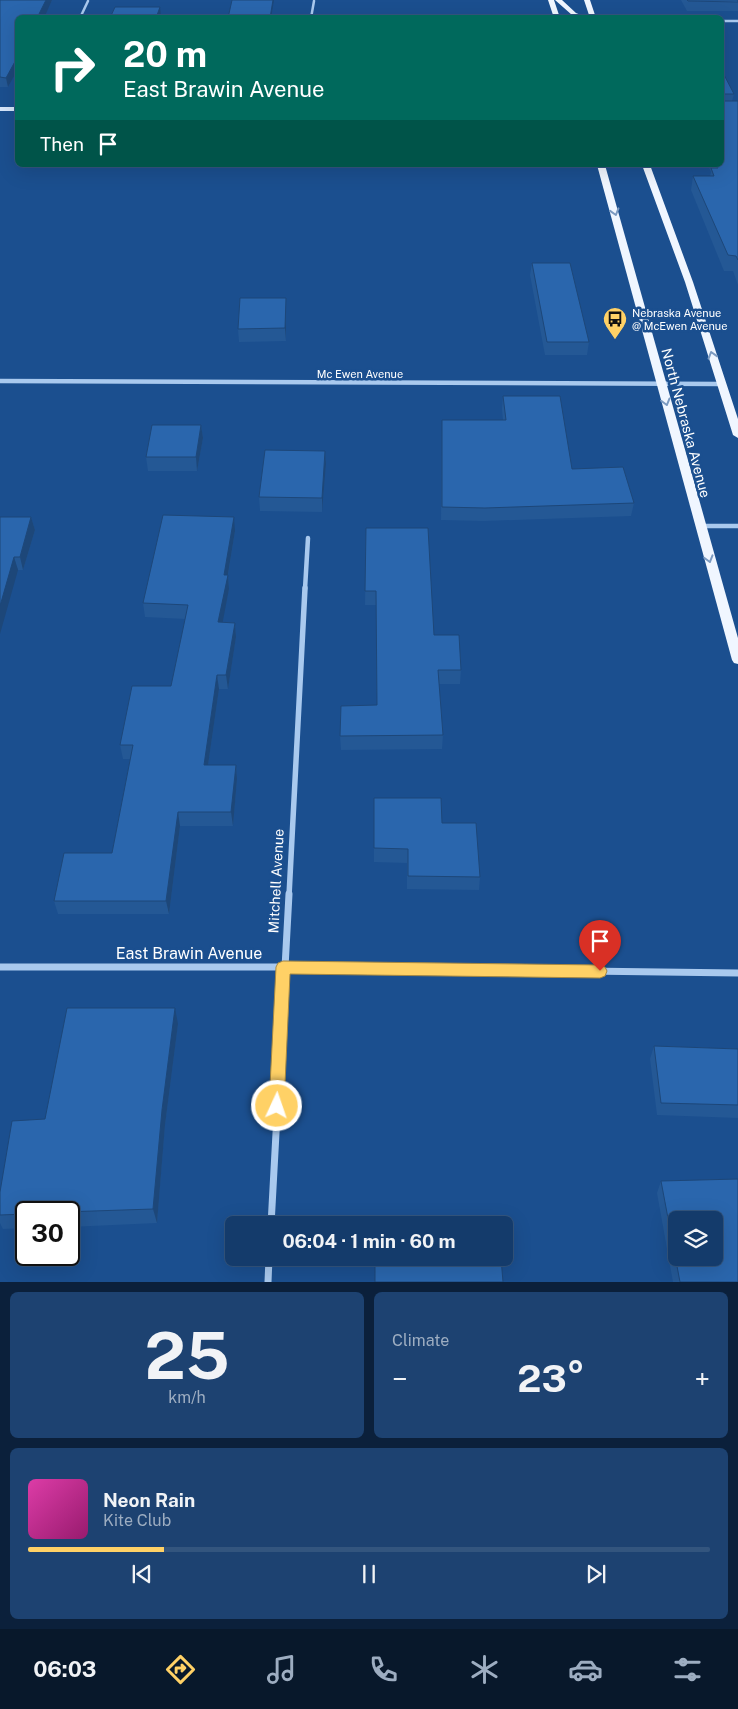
<!DOCTYPE html>
<html lang="en">
<head>
<meta charset="utf-8">
<style>
	:root { --surface:#143b6b; --page:#1d4271; --text:#f1f3f6; --muted:#9dadc1; --line:#33557e; --accent:#ffd166 }
	body { margin:0; font-family:"Public Sans",sans-serif; background:var(--page); color:var(--text); height:100vh; display:flex; flex-direction:column; font-size:19px; white-space:nowrap }
	* { box-sizing:border-box; margin:0 }
	p { font-size:16px; color:var(--muted) }
	.icon { flex:none; width:28px; height:28px; fill:none; stroke:currentColor; stroke-width:2; stroke-linecap:round; stroke-linejoin:round }
	.map { position:relative; height:1282px; overflow:hidden }
	.drawer { display:flex; flex-direction:column; gap:10px; padding:10px; background:#0b203b; flex:1 }
	.drawer>* { flex:none }
	.top-card { position:absolute; left:15px; top:15px; width:709px; height:152px; border-radius:8px; box-shadow:0 5px 20px #0002,0 0 0 1px var(--line); background:#00695c; color:#fff; overflow:hidden }
	.tools { position:absolute; left:668px; top:1211px; display:grid; gap:10px }
	.tools a { display:grid; place-items:center; width:55px; height:55px; border-radius:8px; background:var(--surface); box-shadow:0 5px 20px #0002,0 0 0 1px var(--line); font-size:25px }
	.speed { position:absolute; left:15px; top:1201px; display:flex; gap:10px; font-size:25px; font-weight:700; text-align:center }
	.speed>* { display:grid; place-content:center; width:65px; height:65px; border-radius:50%; background:var(--surface); box-shadow:0 5px 20px #0002,0 0 0 1px var(--line); line-height:1 }
	.speed .limit { border:2px solid #111; border-radius:8px; background:#fff; color:#111 }
	.pin { position:absolute; display:grid; place-items:center; width:42px; height:42px; color:#fff; margin:-51px -21px; border-radius:50% 50% 50% 0; rotate:-45deg; box-shadow:0 0 5px #0007 }
	.pin .icon { rotate:45deg }
	.me { position:absolute; width:55px; margin:-28px; rotate:3deg; stroke-linejoin:round; filter:drop-shadow(0 0 4px #0008) }
	.turn { display:flex; align-items:center; gap:18px; height:105px; padding:0 25px; font-size:22px }
	.turn .icon { width:65px; height:65px; stroke-width:2.5 }
	.turn b { display:block; font-size:35px; line-height:42px }
	.then { display:flex; align-items:center; height:48px; padding:0 25px; background:#0003; gap:10px; font-size:19px }
	.big { font-size:38px; font-weight:700; line-height:1.1 }
	.drawer .card { flex:1; display:flex; flex-direction:column; justify-content:center; gap:8px; min-width:0; padding:0 18px; border-radius:8px; background:var(--page) }
	.drawer .dial { align-items:center; gap:0 }
	.dial b { font-size:65px; line-height:1 }
	.song { display:flex; align-items:center; gap:15px }
	.cover { width:60px; height:60px; border-radius:8px; background:linear-gradient(135deg,hsl(320 70% 55%),hsl(320 70% 35%)) }
	.played { height:5px; border-radius:2px; background:linear-gradient(90deg,var(--accent) 20%,var(--line) 20%) }
	.keys { display:flex; justify-content:space-around; direction:ltr }
	.heat { display:flex; justify-content:space-between; align-items:center; font-size:28px; direction:ltr }
	.drawer .tiles { flex:1; display:grid; gap:10px; grid-template-columns:1fr 1fr }
	.card:last-child { grid-column:span 2 }
	.trip { position:absolute; left:225px; top:1216px; width:288px; height:50px; border-radius:8px; background:var(--surface); box-shadow:0 5px 20px #0002,0 0 0 1px var(--line); font-weight:700; line-height:50px; text-align:center }
	.dock { display:flex; height:80px; justify-content:space-around; align-items:center; background:#08182b; color:var(--muted) }
	.dock .icon { width:35px; height:35px }
	.dock .current { color:var(--accent) }
	.dock b { font-size:22px; color:var(--text) }
	.map>svg:first-child { display:block }
	.lines { fill:none; stroke-linecap:round; stroke-linejoin:round }
	.street-far3 { stroke:#a9c9ee; stroke-width:2.5 }
	.street-far2 { stroke:#a9c9ee; stroke-width:4.5 }
	.street-far1 { stroke:#a9c9ee; stroke-width:5.5 }
	.street { stroke:#a9c9ee; stroke-width:7 }
	.secondary { fill:#d6e6fa; fill-rule:evenodd }
	.primary { fill:#f0f6ff; fill-rule:evenodd }
	.wall { fill:#245895 }
	.shaded-wall { fill:#1d4779 }
	.building { fill:#2a66ad; stroke:#1d4779; fill-rule:evenodd }
	.oneway { stroke:#7b9ac1 }
	.route { fill:#ffd166; stroke:#a68842 }
	.labels { text-anchor:middle; dominant-baseline:central; stroke-width:5; stroke-linejoin:round; paint-order:stroke }
	.far-poi-label { font-size:11px; fill:#fff; stroke:#1b4f8f; text-anchor:start }
	.far-street-label { font-size:11px; fill:#fff; stroke:#1b4f8f }
	.street-label { font-size:14px; fill:#fff; stroke:#1b4f8f }
	.near-street-label { font-size:16px; fill:#fff; stroke:#1b4f8f }
</style>
</head>
<body>
<div class="map">
<svg width="738" height="1282" viewBox="0 0 738 1282">
	<rect width="100%" height="100%" fill="#1b4f8f"/>
	<g class="lines">
		<g class="street-far3">
			<path d="M 80,18 L 88,1"/>
			<path d="M 311,18 L 314,1"/>
			<path d="M 721,21 L 738,21"/>
		</g>
		<g class="street-far2">
			<path d="M 0,381 L 721,384"/>
			<path d="M 700,526 L 738,526"/>
			<path d="M 305,589 L 308,538"/>
		</g>
		<path class="street-far1" d="M 289,896 L 305,588"/>
		<g class="street">
			<path d="M 0,967 L 283,967 L 738,973"/>
			<path d="M 271,1225 L 289,894"/>
			<path d="M 268,1282 L 269,1258"/>
		</g>
		<rect class="secondary" x="0" y="107" width="18" height="4"/>
		<g class="primary">
			<path d="M 548,0 L 554,0 L 560,18 L 554,18 Z"/>
			<path d="M 555,0 L 562,0 L 576,13 L 588,18 L 572,15 Z"/>
			<path d="M 584,0 L 590,0 L 596,18 L 590,18 Z"/>
			<path d="M 597,165 L 605,165 L 738,638 L 738,664 L 734,663 L 732,660 Z"/>
			<path d="M 642,165 L 650,165 L 693,282 L 738,419 L 738,438 L 733,435 L 685,282 Z"/>
		</g>
	</g>
	<g class="wall">
		<path d="M 0,0 L 52,0 L 8,87 L 0,87 Z"/>
		<path d="M 681,0 L 738,0 L 738,11 L 687,11 Z"/>
		<path d="M 721,69 L 734,94 L 732,101 L 738,102 L 738,285 L 733,271 L 724,271 L 691,190 L 693,176 L 710,176 L 711,172 L 708,165 L 721,165 Z"/>
		<path d="M 532,263 L 589,342 L 587,355 L 545,355 L 530,275 Z"/>
		<path d="M 286,310 L 286,341 L 239,342 L 238,329 Z"/>
		<path d="M 503,396 L 572,469 L 634,503 L 631,516 L 484,521 L 441,520 L 442,420 L 503,420 L 502,409 Z"/>
		<path d="M 201,425 L 203,438 L 197,471 L 148,471 L 146,457 Z"/>
		<path d="M 325,451 L 326,464 L 322,512 L 260,511 L 259,497 Z"/>
		<path d="M 0,517 L 31,517 L 35,530 L 23,570 L 18,570 Z"/>
		<path d="M 366,528 L 434,635 L 461,670 L 460,684 L 439,684 L 443,735 L 442,749 L 341,750 L 340,736 L 377,705 L 376,605 L 365,605 Z"/>
		<path d="M 235,531 L 228,575 L 229,589 L 222,622 L 235,623 L 236,637 L 228,689 L 219,689 L 208,765 L 236,765 L 237,779 L 233,826 L 180,826 L 169,914 L 58,914 L 54,901 L 112,853 L 130,759 L 123,759 L 120,745 L 171,686 L 185,619 L 145,617 L 143,603 Z"/>
		<path d="M 374,798 L 442,823 L 480,877 L 479,890 L 407,889 L 407,863 L 374,862 Z"/>
		<path d="M 178,1024 L 165,1125 L 157,1223 L 69,1227 L 69,1212 L 26,1212 L 26,1228 L 3,1229 L 0,1223 L 0,1192 L 45,1119 Z"/>
		<path d="M 654,1046 L 738,1049 L 738,1118 L 657,1115 L 650,1059 Z"/>
		<path d="M 661,1181 L 738,1282 L 673,1282 L 657,1193 Z"/>
	</g>
	<g class="shaded-wall">
		<path d="M 46,0 L 52,0 L 44,18 L 37,18 Z"/>
		<path d="M 273,0 L 274,0 L 271,18 L 270,18 Z"/>
		<path d="M 160,7 L 161,16 L 161,18 L 156,18 Z"/>
		<path d="M 18,56 L 18,69 L 8,87 L 6,78 Z"/>
		<path d="M 286,298 L 286,341 L 285,328 Z"/>
		<path d="M 201,425 L 203,438 L 197,471 L 196,457 Z"/>
		<path d="M 325,451 L 326,464 L 322,512 L 322,498 Z"/>
		<path d="M 31,517 L 35,530 L 23,570 L 20,557 Z"/>
		<path d="M 234,517 L 235,531 L 227,580 L 228,575 L 229,589 L 220,636 L 218,622 L 224,575 Z"/>
		<path d="M 14,557 L 18,570 L 0,634 L 0,606 Z"/>
		<path d="M 235,623 L 236,637 L 228,689 L 226,675 Z"/>
		<path d="M 217,675 L 219,689 L 206,779 L 204,765 Z"/>
		<path d="M 236,765 L 237,779 L 233,826 L 231,812 Z"/>
		<path d="M 178,812 L 180,826 L 169,914 L 166,901 Z"/>
		<path d="M 175,1008 L 178,1024 L 165,1125 L 157,1223 L 153,1209 L 162,1110 Z"/>
	</g>
	<g class="building">
		<path d="M 0,0 L 46,0 L 37,18 L 18,18 L 18,56 L 6,78 L 0,77 Z"/>
		<path d="M 232,0 L 273,0 L 270,18 L 228,18 Z"/>
		<path d="M 687,0 L 738,0 L 738,2 L 688,1 Z"/>
		<path d="M 115,7 L 160,7 L 156,18 L 110,18 Z"/>
		<path d="M 721,69 L 734,94 L 722,94 L 722,101 L 738,101 L 738,260 L 736,256 L 728,255 L 693,176 L 714,176 L 711,168 L 718,168 L 716,165 L 721,165 Z"/>
		<path d="M 532,263 L 570,263 L 589,342 L 547,342 Z"/>
		<path d="M 240,298 L 286,298 L 285,328 L 238,329 Z"/>
		<path d="M 503,396 L 560,396 L 572,469 L 623,467 L 634,503 L 485,508 L 442,507 L 442,420 L 506,420 Z"/>
		<path d="M 152,425 L 201,425 L 196,457 L 146,457 Z"/>
		<path d="M 265,450 L 325,451 L 322,498 L 259,497 Z"/>
		<path d="M 163,515 L 234,517 L 224,575 L 228,575 L 218,622 L 235,623 L 226,675 L 217,675 L 204,765 L 236,765 L 231,812 L 178,812 L 166,901 L 54,901 L 64,853 L 112,853 L 133,745 L 120,745 L 132,686 L 171,686 L 188,605 L 143,603 Z"/>
		<path d="M 0,517 L 31,517 L 20,557 L 14,557 L 0,606 Z"/>
		<path d="M 366,528 L 428,528 L 434,635 L 459,635 L 461,670 L 438,670 L 443,735 L 340,736 L 341,706 L 377,705 L 376,591 L 365,591 Z"/>
		<path d="M 374,798 L 441,798 L 442,823 L 476,823 L 480,877 L 408,876 L 408,849 L 374,848 Z"/>
		<path d="M 67,1008 L 175,1008 L 162,1110 L 153,1209 L 63,1212 L 26,1212 L 26,1214 L 0,1215 L 0,1192 L 12,1121 L 45,1119 Z"/>
		<path d="M 654,1046 L 738,1049 L 738,1105 L 661,1103 Z"/>
		<path d="M 738,1179 L 738,1282 L 680,1282 L 661,1181 ZM 676,1220 L 714,1220 L 714,1258 L 676,1258 Z"/>
		<path d="M 375,1258 L 501,1258 L 503,1282 L 375,1282 Z"/>
	</g>
	<defs><path id="oneway-chevron" d="M-2-3.5L2.5 0L-2 3.5" fill="none" stroke-width="1.6" stroke-linecap="round" stroke-linejoin="round" transform="scale(1.25)"/></defs>
	<g class="oneway">
		<use href="#oneway-chevron" transform="translate(615 212) rotate(73)"/>
		<use href="#oneway-chevron" transform="translate(712 355) rotate(-107)"/>
		<use href="#oneway-chevron" transform="translate(666 402) rotate(75)"/>
		<use href="#oneway-chevron" transform="translate(709 559) rotate(74)"/>
	</g>
	<path class="route" d="M 283,961 L 600,965 L 605,967 L 607,971 L 605,976 L 600,978 L 290,974 L 284,1106 L 282,1111 L 277,1114 L 271,1111 L 269,1106 L 276,967 L 278,963 Z"/>
	<defs>
		<g id="bus-pin" transform="scale(1.25)"><path d="M0 17L-7.5 6A9.5 9.5 0 1 1 7.5 6Z" fill="#ffd166" stroke="#1b4f8f"/><path d="M-5-6H5V4H4V6H2V4H-2V6H-4V4H-5ZM-3.5-4V0h7V-4ZM-3.5 1.2v1.5H-2V1.2ZM2 1.2v1.5H3.5V1.2Z" fill="#111"/></g>
	</defs>
	<g fill-rule="evenodd">
		<use href="#bus-pin" x="615" y="319"/>
	</g>
	<g class="labels">
		<g class="far-poi-label">
			<text x="632" y="313">Nebraska Avenue<tspan x="632" dy="13">@ McEwen Avenue</tspan></text>
		</g>
		<g class="far-street-label">
			<text x="360" y="374">Mc Ewen Avenue</text>
		</g>
		<g class="street-label">
			<text transform="translate(686 423) rotate(75)">North Nebraska Avenue</text>
			<text transform="translate(276 881) rotate(-87)">Mitchell Avenue</text>
		</g>
		<g class="near-street-label">
			<text x="189" y="953">East Brawin Avenue</text>
		</g>
	</g>
</svg>
<div class="tools">
<a><svg class="icon" aria-label="layers" viewBox="0 0 24 24"><path d="M12 4l9 5-9 5-9-5zM3 14l9 5 9-5"/></svg></a>
</div>
<div class="speed"><div class="limit">30</div></div>
<div class="pin" style="left:600px;top:971px;background:#d93025"><svg class="icon" aria-label="arrive" viewBox="0 0 24 24"><path d="M6 21V4h12l-3 4 3 4H6"/></svg></div>
<svg class="me" style="left:277px;top:1106px" viewBox="-20 -20 40 40"><circle r="17" fill="#ffd166" stroke="#fff" stroke-width="3"/><path d="M0-11L8 9 0 5-8 9z" fill="#fff"/></svg>
<div class="trip">06:04 · 1 min · 60 m</div>
<div class="top-card">
<div class="turn"><svg class="icon" aria-label="right" viewBox="0 0 24 24"><path d="M7 20v-9h11M14 6l5 5-5 5"/></svg><div><b>20 m</b>East Brawin Avenue</div></div>
<div class="then">Then<svg class="icon" aria-label="arrive" viewBox="0 0 24 24"><path d="M6 21V4h12l-3 4 3 4H6"/></svg></div>
</div>
</div>
<section class="drawer">
<div class="tiles">
<div class="card dial"><b>25</b><p>km/h</p></div>
<div class="card"><p>Climate</p>
<div class="heat"><a>−</a><b class="big">23°</b><a>+</a></div>
</div>
<div class="card">
<div class="song"><i class="cover"></i><div><b>Neon Rain</b><p>Kite Club</p></div></div>
<div class="played"></div>
<div class="keys"><svg class="icon" aria-label="previous" viewBox="0 0 24 24"><path d="M18 5L8 12l10 7zM5 5v14"/></svg><svg class="icon" aria-label="pause" viewBox="0 0 24 24"><path d="M8 5v14M16 5v14"/></svg><svg class="icon" aria-label="next" viewBox="0 0 24 24"><path d="M6 5l10 7-10 7zM19 5v14"/></svg></div>
</div>
</div>
</section>
<nav class="dock">
<b>06:03</b>
<svg class="icon current" aria-label="directions" viewBox="0 0 24 24"><path d="M12 3l9 9-9 9-9-9zM9 14v-3h6M13 9l2 2-2 2"/></svg>
<svg class="icon" aria-label="music" viewBox="0 0 24 24"><path d="M9 18V5l10-2v13"/><circle cx="6" cy="18" r="3"/><circle cx="16" cy="16" r="3"/></svg>
<svg class="icon" aria-label="phone" viewBox="0 0 24 24"><path d="M5 4h4l2 5-3 2q2 4 5 5l2-3 5 2v4C11 20 4 13 5 4z"/></svg>
<svg class="icon" aria-label="climate" viewBox="0 0 24 24"><path d="M12 3v18M4 7l16 10M4 17L20 7"/></svg>
<svg class="icon" aria-label="car" viewBox="0 0 24 24"><path d="M5 17H2v-5l4-1 3-4h7l3 4 3 1v5h-3M9 17h6M6 11h13"/><circle cx="7" cy="17" r="2"/><circle cx="17" cy="17" r="2"/></svg>
<svg class="icon" aria-label="filters" viewBox="0 0 24 24"><path d="M4 7h16M4 17h16"/><circle cx="9" cy="7" r="2"/><circle cx="15" cy="17" r="2"/></svg>
</nav>
</body>
</html>
